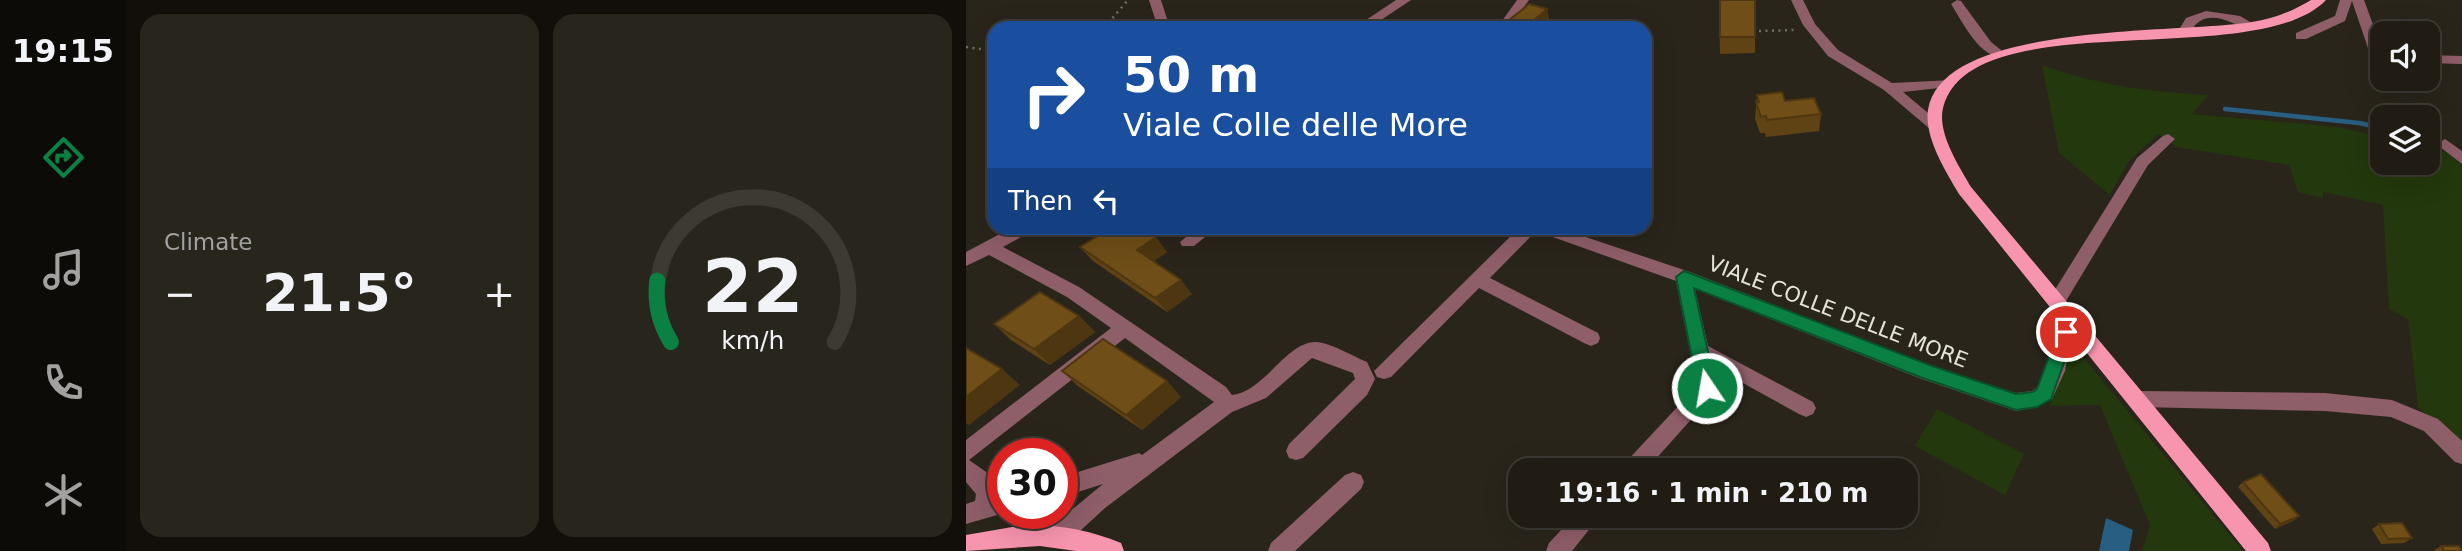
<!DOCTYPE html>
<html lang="en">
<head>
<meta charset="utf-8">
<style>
	:root { --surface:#201c14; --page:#28251d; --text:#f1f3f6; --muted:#a2a1a0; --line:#3d3a34; --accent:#0b8043 }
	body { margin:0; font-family:"DejaVu Sans",sans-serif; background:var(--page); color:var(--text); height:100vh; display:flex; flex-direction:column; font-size:26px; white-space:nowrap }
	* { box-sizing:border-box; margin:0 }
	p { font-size:23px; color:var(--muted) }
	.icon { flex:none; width:38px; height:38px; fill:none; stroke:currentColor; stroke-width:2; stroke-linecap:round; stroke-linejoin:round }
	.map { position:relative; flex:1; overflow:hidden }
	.side { display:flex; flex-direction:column; gap:14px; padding:14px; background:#120f0b; width:840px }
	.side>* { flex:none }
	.banner { position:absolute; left:21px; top:21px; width:665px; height:214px; border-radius:21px; box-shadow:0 7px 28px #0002,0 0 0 2px var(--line); background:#1a4fa0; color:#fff; overflow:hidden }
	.controls { position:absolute; left:1404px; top:21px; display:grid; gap:14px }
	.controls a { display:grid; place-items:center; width:70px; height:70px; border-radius:14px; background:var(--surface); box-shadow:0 7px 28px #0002,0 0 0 2px var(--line); font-size:35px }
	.speed { position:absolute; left:21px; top:438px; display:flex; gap:14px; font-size:35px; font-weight:700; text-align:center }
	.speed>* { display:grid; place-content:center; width:91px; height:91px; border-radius:50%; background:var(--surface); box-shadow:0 7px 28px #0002,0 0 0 2px var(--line); line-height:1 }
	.speed .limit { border:10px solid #d22; background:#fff; color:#111 }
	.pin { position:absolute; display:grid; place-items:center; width:60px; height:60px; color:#fff; margin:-30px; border:4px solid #fff; border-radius:50%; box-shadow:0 2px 7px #0007 }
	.me { position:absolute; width:77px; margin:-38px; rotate:348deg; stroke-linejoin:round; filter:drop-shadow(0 0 5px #0008) }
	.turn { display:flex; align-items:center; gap:24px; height:147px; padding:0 21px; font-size:32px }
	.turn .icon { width:91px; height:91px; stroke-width:2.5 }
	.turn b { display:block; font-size:49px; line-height:60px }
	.then { display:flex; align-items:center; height:66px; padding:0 21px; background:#0003; gap:14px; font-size:26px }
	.big { font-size:52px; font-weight:600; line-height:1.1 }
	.side .tile { flex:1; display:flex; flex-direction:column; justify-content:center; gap:10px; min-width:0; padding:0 24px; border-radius:21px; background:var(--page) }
	.side .dial { align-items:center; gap:0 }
	.dial svg { height:182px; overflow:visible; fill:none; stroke:var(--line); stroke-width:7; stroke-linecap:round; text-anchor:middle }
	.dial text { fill:var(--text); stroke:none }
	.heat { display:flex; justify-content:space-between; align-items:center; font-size:38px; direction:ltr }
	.side .tiles { flex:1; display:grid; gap:14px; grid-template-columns:repeat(2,1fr) }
	.trip { position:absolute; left:542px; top:458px; width:410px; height:70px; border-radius:21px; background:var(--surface); box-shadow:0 7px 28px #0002,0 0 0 2px var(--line); font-weight:600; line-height:70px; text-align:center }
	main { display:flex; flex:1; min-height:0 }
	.dock { display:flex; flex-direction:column; width:126px; justify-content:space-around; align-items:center; background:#0d0b08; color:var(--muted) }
	.dock .icon { width:49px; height:49px }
	.dock .on { color:var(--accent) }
	.dock b { font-size:32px; color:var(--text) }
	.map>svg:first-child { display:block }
	.green { fill:#23380c }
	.water { fill:#285e82 }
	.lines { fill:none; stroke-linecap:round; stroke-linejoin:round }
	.stream { stroke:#285e82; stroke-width:4.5 }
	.path { stroke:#726e65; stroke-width:2.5; stroke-dasharray:2 4.5; stroke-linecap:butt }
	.minor { fill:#8e5e69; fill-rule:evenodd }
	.major { fill:#f795ae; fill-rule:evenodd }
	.wall { fill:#5f4314 }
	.shaded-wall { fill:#4e3710 }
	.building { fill:#6f4e17; stroke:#4e3710; stroke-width:2 }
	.route { fill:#0b8043; stroke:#07532c; stroke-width:2 }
	.labels { text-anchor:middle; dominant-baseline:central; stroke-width:7; stroke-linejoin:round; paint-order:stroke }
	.street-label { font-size:21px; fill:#e5e2db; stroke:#2a251b }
</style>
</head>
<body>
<main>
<nav class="dock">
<b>19:15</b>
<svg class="icon on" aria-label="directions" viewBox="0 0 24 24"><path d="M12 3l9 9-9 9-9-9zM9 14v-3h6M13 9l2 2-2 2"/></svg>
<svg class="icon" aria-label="music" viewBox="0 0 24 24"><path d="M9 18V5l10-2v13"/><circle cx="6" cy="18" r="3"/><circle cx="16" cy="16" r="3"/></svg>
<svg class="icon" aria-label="phone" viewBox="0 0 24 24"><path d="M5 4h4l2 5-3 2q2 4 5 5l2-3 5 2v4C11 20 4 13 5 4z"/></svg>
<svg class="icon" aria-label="climate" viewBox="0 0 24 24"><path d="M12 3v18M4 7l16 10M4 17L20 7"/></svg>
</nav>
<section class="side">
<div class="tiles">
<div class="tile"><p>Climate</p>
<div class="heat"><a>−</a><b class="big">21.5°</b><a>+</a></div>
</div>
<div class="tile dial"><svg viewBox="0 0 100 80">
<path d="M14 69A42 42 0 1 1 86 69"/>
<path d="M14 69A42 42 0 0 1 8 42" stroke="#0b8043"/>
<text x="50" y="56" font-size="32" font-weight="700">22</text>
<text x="50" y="72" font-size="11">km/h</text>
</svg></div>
</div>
</section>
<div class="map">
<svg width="1496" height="551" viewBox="0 0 1496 551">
	<rect width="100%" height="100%" fill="#2a251b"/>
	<g class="green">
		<path d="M 1076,65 C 1130,85 1185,92 1242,95 L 1226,114 L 1372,127 L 1416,137 L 1416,163 L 1461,163 L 1461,148 L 1482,153 L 1496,166 L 1496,448 L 1452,407 L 1442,319 L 1423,309 L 1417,205 L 1357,192 L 1357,198 L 1332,192 L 1323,165 L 1211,147 L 1192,134 L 1162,162 L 1144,195 L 1093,153 Z"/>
		<path d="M 1100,351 L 1112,351 L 1277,551 L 1176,551 L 1184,525 L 1134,405 L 1084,406 Z"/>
		<path d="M 971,409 L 1058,454 L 1039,495 L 949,446 Z"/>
	</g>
	<path class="water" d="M 1140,518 L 1167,530 L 1163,551 L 1133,551 Z"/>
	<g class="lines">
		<g class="stream">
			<path d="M 1259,109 L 1393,123 L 1416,128"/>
			<path d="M 1461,141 L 1469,144"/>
		</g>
		<g class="path">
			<path d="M 138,28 L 162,0"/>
			<path d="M 793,31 L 829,30"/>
			<path d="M 0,47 L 28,51"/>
		</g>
		<g class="minor">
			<path d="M 183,0 L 195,0 L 204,28 L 192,28 Z"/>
			<path d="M 430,0 L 445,0 L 403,28 L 388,28 Z"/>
			<path d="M 551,0 L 563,0 L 543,28 L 531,28 Z"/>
			<path d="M 825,0 L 837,0 L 849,24 L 872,50 L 926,83 L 987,80 L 987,86 L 982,87 L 937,92 L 974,123 L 976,126 L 974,129 L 964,129 L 918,90 L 862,56 L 837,25 Z"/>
			<path d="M 991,0 L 995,1 L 1025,42 L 1035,50 L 1035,56 C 1014,59 995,19 985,4 Z"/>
			<path d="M 1374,0 L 1398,0 L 1416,49 L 1416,60 L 1404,54 L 1386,1 L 1379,21 L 1340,39 L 1330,39 L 1330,33 L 1369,16 Z"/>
			<path d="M 1240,11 L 1274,16 L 1291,26 L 1285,30 C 1266,24 1242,7 1227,28 L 1229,32 L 1228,35 L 1218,35 L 1214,28 L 1220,18 Z"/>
			<path d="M 1461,55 L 1496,56 L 1496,64 L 1461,63 Z"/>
			<path d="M 1202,134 L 1209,139 L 1182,165 L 1097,306 L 1085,306 L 1082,301 L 1085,296 L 1171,158 L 1197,136 Z"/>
			<path d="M 1479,139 L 1496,151 L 1496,164 L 1474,147 L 1471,144 Z"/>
			<path d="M 45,228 L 66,228 L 64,232 L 37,247 L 113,287 L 260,387 L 266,395 C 299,391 319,343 349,342 C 361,341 389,357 401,362 L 409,379 L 401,395 L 337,458 L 330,460 L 323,458 L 320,451 L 323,444 L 389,379 L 387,373 L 346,358 L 300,398 L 266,412 L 139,508 L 101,543 L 93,546 L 85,543 L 82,535 L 85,527 L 137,484 L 96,497 L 96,477 L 173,453 L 176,455 L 248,402 L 159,338 L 3,460 L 23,474 L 31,494 L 37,493 L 38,513 L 0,524 L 0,504 L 9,501 L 10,494 L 0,482 L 0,440 L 145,328 L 101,297 L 23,255 L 0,266 L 0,252 Z"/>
			<path d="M 231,228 L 250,228 L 228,246 L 216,246 L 214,242 Z"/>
			<path d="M 553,228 L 593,228 L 724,272 L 965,366 L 1050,393 L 1066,391 L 1072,387 L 1093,327 L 1110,316 L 1117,318 L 1119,323 L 1104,343 L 1099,371 L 1086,399 L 1071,407 L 1050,411 L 953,378 L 729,289 L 742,346 L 847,402 L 850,408 L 847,414 L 840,417 L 833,414 L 746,366 L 751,388 L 748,394 L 679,471 L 655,471 L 658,464 L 731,386 L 710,281 L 570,231 L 524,278 L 632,333 L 634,338 L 632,343 L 625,346 L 618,343 L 513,288 L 425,377 L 418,379 L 411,377 L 408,371 Z"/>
			<path d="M 1172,391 L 1359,393 L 1426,400 L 1472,419 L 1496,441 L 1496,464 L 1489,462 L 1458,431 L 1425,417 L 1359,411 L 1172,407 L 1165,405 L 1162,399 L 1165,393 Z"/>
			<path d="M 387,472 L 395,475 L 398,482 L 395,489 L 329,551 L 302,551 L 305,543 L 379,475 Z"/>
			<path d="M 608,516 L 634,516 L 606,551 L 580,551 L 583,543 Z"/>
		</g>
		<g class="major">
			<path d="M 1345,0 L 1360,0 C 1290,73 1004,1 977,108 C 971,133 993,166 1005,187 L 1302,543 L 1305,551 L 1280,551 L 993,194 C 980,172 958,137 962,110 C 976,21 1216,34 1286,22 C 1307,19 1327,11 1345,0 Z"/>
			<path d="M 58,525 C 91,524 124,530 155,543 L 158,551 L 110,551 L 74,546 L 0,551 L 0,535 Z"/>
		</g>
	</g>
	<g class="wall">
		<path d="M 753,0 L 789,37 L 789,53 L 754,54 Z"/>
		<path d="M 581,9 L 584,25 L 581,28 L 543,28 L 542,21 Z"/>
		<path d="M 791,95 L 819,101 L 855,114 L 853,131 L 800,137 L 799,133 L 794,133 L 789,119 Z"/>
		<path d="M 114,247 L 201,252 L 188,261 L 226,294 L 201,312 L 127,261 Z"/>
		<path d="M 113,316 L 129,332 L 84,365 L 45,340 L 28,324 Z"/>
		<path d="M 96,371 L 215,397 L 176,430 L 112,386 Z"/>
		<path d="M 1277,482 L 1333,516 L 1327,521 L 1309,529 L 1272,487 Z"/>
		<path d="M 1413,524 L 1446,538 L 1438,543 L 1415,544 L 1406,529 Z"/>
		<path d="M 1475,546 L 1496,551 L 1467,551 Z"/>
	</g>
	<g class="shaded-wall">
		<path d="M 581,9 L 584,25 L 581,28 L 561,28 Z"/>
		<path d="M 190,237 L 201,252 L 183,264 L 171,250 Z"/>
		<path d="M 215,280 L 226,294 L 201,312 L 189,298 Z"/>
		<path d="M 113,316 L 129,332 L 84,365 L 68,349 Z"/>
		<path d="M 36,369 L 54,385 L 3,425 L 0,423 L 0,397 Z"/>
		<path d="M 201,381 L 215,397 L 176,430 L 160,415 Z"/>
		<path d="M 1333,516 L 1327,521 L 1309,529 L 1314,524 Z"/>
	</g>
	<g class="building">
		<rect x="754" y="0" width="35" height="37"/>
		<path d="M 563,4 L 581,9 L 560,27 L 542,21 Z"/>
		<path d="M 816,92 L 819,101 L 848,98 L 855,114 L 801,120 L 800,116 L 795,117 L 790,102 L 793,102 L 791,95 Z"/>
		<path d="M 145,228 L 175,228 L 190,237 L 171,250 L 215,280 L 189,298 L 114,247 Z"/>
		<path d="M 74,292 L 113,316 L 68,349 L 28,324 Z"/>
		<path d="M 137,339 L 201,381 L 160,415 L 96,371 Z"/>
		<path d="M 0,348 L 36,369 L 0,397 Z"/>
		<path d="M 1295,474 L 1333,516 L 1314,524 L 1277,482 Z"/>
		<path d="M 1436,523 L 1446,538 L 1422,539 L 1413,524 Z"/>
		<path d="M 1475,546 L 1493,546 L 1496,551 L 1478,551 Z"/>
	</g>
	<path class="route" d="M 718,271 L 966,366 L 1050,394 L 1067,392 L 1071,389 L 1094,327 L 1106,327 L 1109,332 L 1085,399 L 1071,407 L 1050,410 L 954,377 L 728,288 L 750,388 L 748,393 L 741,396 L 735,393 L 732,388 L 710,277 Z"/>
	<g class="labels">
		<g class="street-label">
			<text transform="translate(872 312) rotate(21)">VIALE COLLE DELLE MORE</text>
		</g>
	</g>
</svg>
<div class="controls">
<a><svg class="icon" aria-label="sound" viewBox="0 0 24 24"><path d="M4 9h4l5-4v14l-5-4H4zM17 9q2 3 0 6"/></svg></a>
<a><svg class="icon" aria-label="layers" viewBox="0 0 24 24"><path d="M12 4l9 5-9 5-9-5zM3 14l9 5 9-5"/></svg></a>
</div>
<div class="speed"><div class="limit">30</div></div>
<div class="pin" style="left:1100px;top:332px;background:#d93025"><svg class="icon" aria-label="arrive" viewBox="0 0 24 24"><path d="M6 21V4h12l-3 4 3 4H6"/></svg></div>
<svg class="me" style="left:741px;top:388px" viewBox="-20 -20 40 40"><circle r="17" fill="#0b8043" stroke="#fff" stroke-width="3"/><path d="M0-11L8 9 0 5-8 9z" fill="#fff"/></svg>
<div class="trip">19:16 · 1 min · 210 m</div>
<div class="banner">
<div class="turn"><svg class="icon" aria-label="right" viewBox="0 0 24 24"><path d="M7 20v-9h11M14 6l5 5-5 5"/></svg><div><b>50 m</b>Viale Colle delle More</div></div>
<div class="then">Then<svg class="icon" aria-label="left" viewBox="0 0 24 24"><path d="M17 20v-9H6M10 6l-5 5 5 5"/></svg></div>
</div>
</div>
</main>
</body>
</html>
